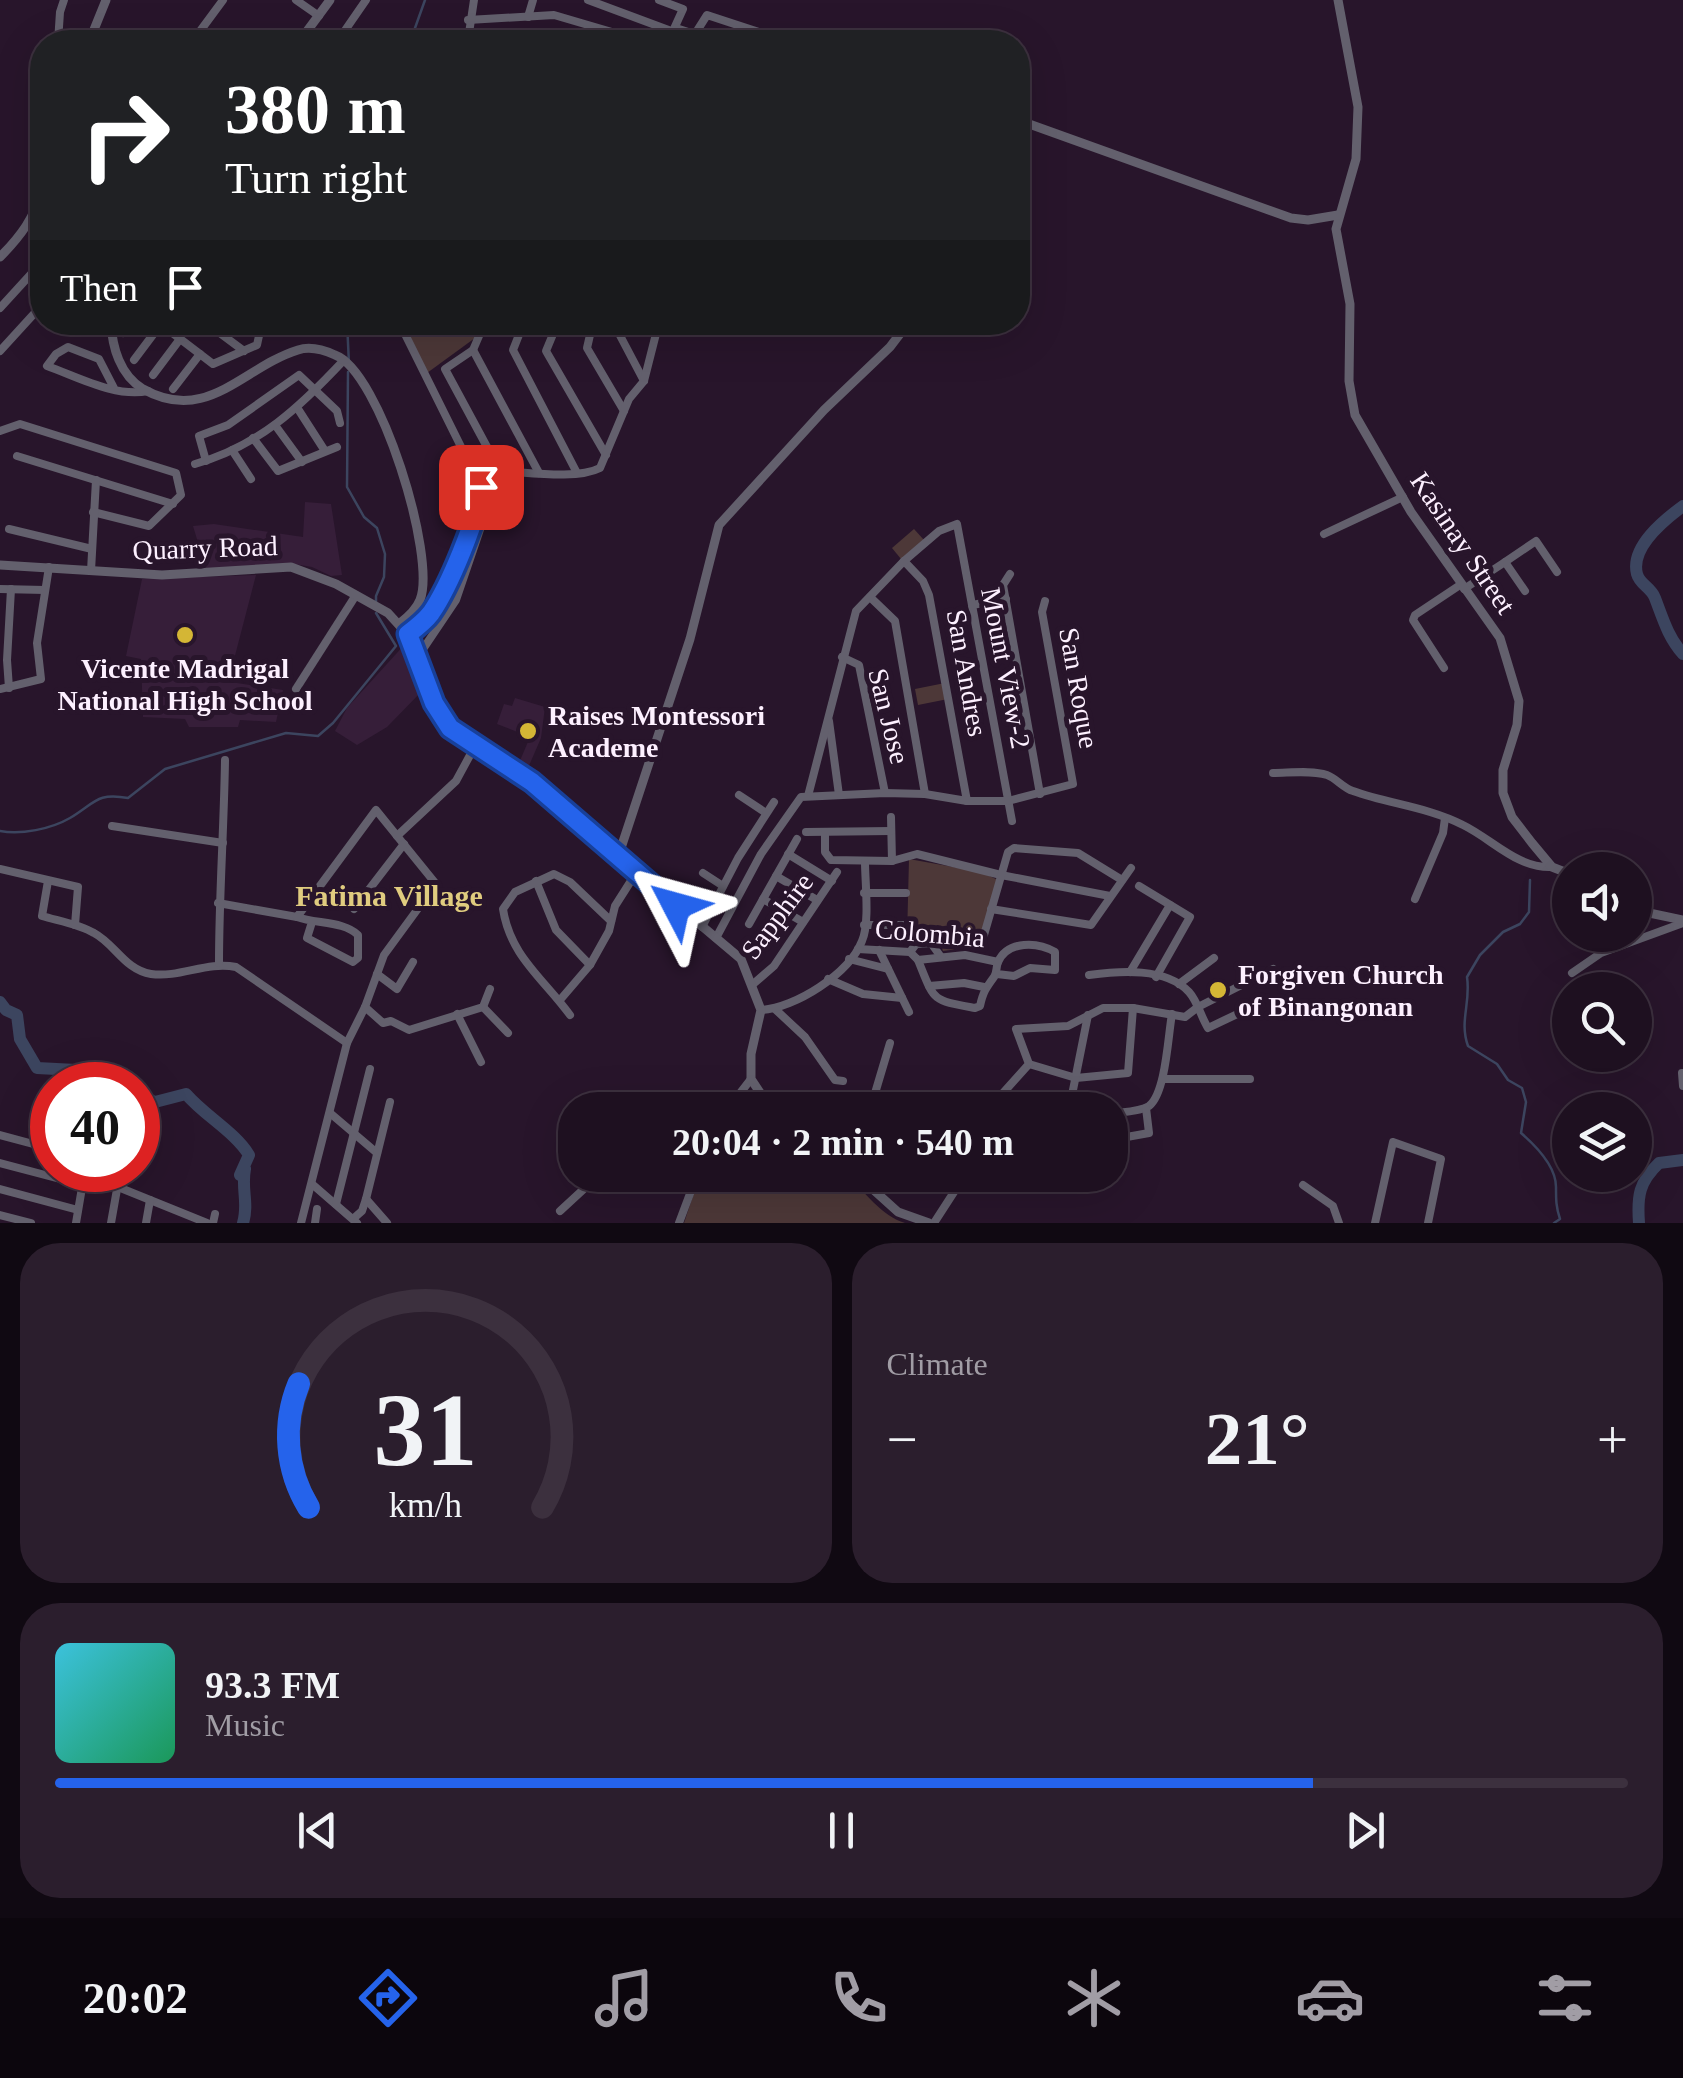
<!DOCTYPE html>
<html lang="en">
<head>
<meta charset="utf-8">
<style>
	:root { --surface:#1e1020; --page:#2b1e2d; --text:#f1f3f6; --muted:#a19da5; --line:#3c303e; --accent:#2563eb }
	body { margin:0; font-family:Georgia,serif; background:var(--page); color:var(--text); height:100vh; display:flex; flex-direction:column; font-size:38px; white-space:nowrap }
	* { box-sizing:border-box; margin:0 }
	p { font-size:32px; color:var(--muted) }
	.icon { flex:none; width:55px; height:55px; fill:none; stroke:currentColor; stroke-width:2; stroke-linecap:round; stroke-linejoin:round }
	.map { position:relative; height:1223px; overflow:hidden }
	.drawer { display:flex; flex-direction:column; gap:20px; padding:20px; background:#100912; flex:1 }
	.drawer>* { flex:none }
	.top-card { position:absolute; left:30px; top:30px; width:1000px; height:305px; border-radius:40px; box-shadow:0 10px 40px #0002,0 0 0 2px var(--line); background:#202124; color:#fff; overflow:hidden }
	.buttons { position:absolute; left:1552px; top:852px; display:grid; gap:20px }
	.buttons a { display:grid; place-items:center; width:100px; height:100px; border-radius:50%; background:var(--surface); box-shadow:0 10px 40px #0002,0 0 0 2px var(--line); font-size:50px }
	.speed { position:absolute; left:30px; top:1062px; display:flex; gap:20px; font-size:50px; font-weight:700; text-align:center }
	.speed>* { display:grid; place-content:center; width:130px; height:130px; border-radius:50%; background:var(--surface); box-shadow:0 10px 40px #0002,0 0 0 2px var(--line); line-height:1 }
	.speed .limit { border:15px solid #d22; background:#fff; color:#111 }
	.pin { position:absolute; display:grid; place-items:center; width:85px; height:85px; color:#fff; margin:-42px; border-radius:20px; box-shadow:0 5px 15px #0006 }
	.me { position:absolute; width:110px; margin:-55px; rotate:309deg; stroke-linejoin:round; filter:drop-shadow(0 0 8px #0008) }
	.turn { display:flex; align-items:center; gap:35px; height:210px; padding:0 30px; font-size:45px }
	.turn .icon { width:130px; height:130px; stroke-width:2.5 }
	.turn b { display:block; font-size:70px; line-height:85px }
	.then { display:flex; align-items:center; height:95px; padding:0 30px; background:#0003; gap:20px; font-size:38px }
	.big { font-size:75px; font-weight:800; line-height:1.1 }
	.drawer .tile { flex:1; display:flex; flex-direction:column; justify-content:center; gap:15px; min-width:0; padding:0 35px; border-radius:40px; background:var(--page) }
	.drawer .dial { align-items:center; gap:0 }
	.dial svg { height:260px; overflow:visible; fill:none; stroke:var(--line); stroke-width:7; stroke-linecap:round; text-anchor:middle }
	.dial text { fill:var(--text); stroke:none }
	.song { display:flex; align-items:center; gap:30px }
	.cover { width:120px; height:120px; border-radius:15px; background:linear-gradient(135deg,hsl(190 70% 55%),hsl(150 70% 35%)) }
	.played { height:10px; border-radius:5px; background:linear-gradient(90deg,var(--accent) 80%,var(--line) 80%) }
	.keys { display:flex; justify-content:space-around; direction:ltr }
	.heat { display:flex; justify-content:space-between; align-items:center; font-size:55px; direction:ltr }
	.drawer .tiles { flex:1; display:grid; gap:20px; grid-template-columns:1fr 1fr }
	.tile:last-child { grid-column:span 2 }
	.trip { position:absolute; left:558px; top:1092px; width:570px; height:100px; border-radius:40px; background:var(--surface); box-shadow:0 10px 40px #0002,0 0 0 2px var(--line); font-weight:800; line-height:100px; text-align:center }
	.menu { display:flex; height:160px; justify-content:space-around; align-items:center; background:#0c060d; color:var(--muted) }
	.menu .icon { width:70px; height:70px }
	.menu .selected { color:var(--accent) }
	.menu b { font-size:45px; color:var(--text) }
	.map>svg:first-child { display:block }
	.built { fill:#361e39 }
	.green { fill:#4d3838 }
	.lines { fill:none; stroke-linecap:round; stroke-linejoin:round }
	.stream { stroke:#3c455f; stroke-width:2.5 }
	.river { stroke:#3c455f; stroke-width:12 }
	.minor { stroke:#63606d; stroke-width:8 }
	.tertiary { stroke:#63606d; stroke-width:9 }
	.route-casing { stroke:#184099; stroke-width:25 }
	.route { stroke:#2563eb; stroke-width:18 }
	.poi-dot { fill:#d4b635; stroke:#28152b; stroke-width:4 }
	.labels { text-anchor:middle; dominant-baseline:central; stroke-width:10; stroke-linejoin:round; paint-order:stroke }
	.street-label { font-size:28px; fill:#fdf0ff; stroke:#28152b }
	.poi-label { font-size:28px; font-weight:bold; fill:#fdf0ff; stroke:#28152b; text-anchor:start }
	.neighbourhood-label { font-size:30px; font-weight:bold; fill:#e0cc7f; stroke:#28152b }
</style>
</head>
<body>
<div class="map">
<svg width="1683" height="1223" viewBox="0 0 1683 1223">
	<rect width="100%" height="100%" fill="#28152b"/>
	<g class="built">
		<path d="M 305,502 L 331,504 L 342,575 L 331,576 L 312,567 L 288,563 L 206,569 L 193,526 L 214,524 L 303,537 Z"/>
		<path d="M 256,575 L 231,671 L 237,683 L 283,690 L 276,722 L 240,720 L 238,727 L 189,727 L 185,719 L 143,717 L 141,659 L 126,656 L 142,579 Z"/>
		<path d="M 406,643 L 423,690 L 387,727 L 357,745 L 335,731 L 347,708 Z"/>
		<path d="M 515,698 L 545,707 L 541,738 L 528,768 L 519,763 L 530,737 L 497,724 L 504,704 L 512,706 Z"/>
	</g>
	<g class="green">
		<path d="M 403,323 L 472,332 L 475,338 L 427,373 Z"/>
		<path d="M 914,529 L 924,540 L 901,559 L 892,548 Z"/>
		<path d="M 945,683 L 948,699 L 918,705 L 915,689 Z"/>
		<path d="M 909,859 L 981,872 L 998,880 L 978,951 L 965,948 L 943,951 L 939,941 L 907,938 Z"/>
		<path d="M 700,1175 L 848,1175 C 864,1192 882,1216 905,1223 L 684,1223 Z"/>
	</g>
	<g class="lines">
		<g class="stream">
			<path d="M 410,42 L 425,0"/>
			<path d="M 347,322 L 349,364"/>
			<path d="M 348,372 L 347,487 L 364,517 L 377,528 L 385,554 L 384,577 L 376,596 L 376,605"/>
			<path d="M 0,831 C 21,835 51,829 70,818 C 95,803 97,792 128,798 L 165,769 L 286,733 L 318,736 L 333,723 L 396,646 L 376,613"/>
			<path d="M 1530,880 L 1529,912 L 1520,924 L 1503,932 L 1480,955 L 1467,977 C 1471,1003 1459,1021 1468,1046 L 1497,1064 L 1508,1080 L 1522,1088 L 1526,1102 L 1521,1133 C 1536,1146 1556,1167 1556,1187 C 1556,1200 1556,1207 1560,1219 L 1554,1223"/>
		</g>
		<g class="river">
			<path d="M 1683,506 C 1664,520 1630,547 1637,574 C 1640,585 1651,587 1655,598 C 1663,619 1668,637 1683,654"/>
			<path d="M 0,1002 L 6,1010 L 17,1015 L 20,1039 L 37,1068 L 76,1070 L 111,1085"/>
			<path d="M 138,1095 L 155,1102 L 186,1094 C 205,1116 235,1132 249,1155 L 240,1175 L 245,1169 C 241,1189 249,1203 243,1223"/>
			<path d="M 1639,1223 C 1637,1196 1639,1182 1659,1163 L 1683,1160"/>
		</g>
		<g class="minor">
			<path d="M 296,0 L 319,16"/>
			<path d="M 588,0 L 674,32"/>
			<path d="M 659,0 L 683,9 L 668,42"/>
			<path d="M 528,17 L 533,0"/>
			<path d="M 468,20 L 554,15 L 646,42"/>
			<path d="M 676,28 L 719,42"/>
			<path d="M 468,38 L 550,37 L 571,42"/>
			<path d="M 468,40 L 474,0"/>
			<path d="M 58,42 L 60,12 L 64,0"/>
			<path d="M 192,42 L 223,0"/>
			<path d="M 337,42 L 366,0"/>
			<path d="M 690,42 L 707,15 L 789,42"/>
			<path d="M 0,308 L 42,262"/>
			<path d="M 158,322 L 213,364 L 257,345 L 262,322"/>
			<path d="M 205,322 L 244,351"/>
			<path d="M 246,322 L 260,333"/>
			<path d="M 399,322 L 481,487 C 476,530 441,608 408,635"/>
			<path d="M 524,322 L 513,350 L 577,473"/>
			<path d="M 558,322 L 546,351 L 606,455"/>
			<path d="M 593,322 L 587,348 L 624,411"/>
			<path d="M 605,322 L 627,330"/>
			<path d="M 615,326 L 644,381"/>
			<path d="M 123,333 L 131,322"/>
			<path d="M 473,350 L 539,473"/>
			<path d="M 0,351 L 42,305"/>
			<path d="M 134,360 L 161,324"/>
			<path d="M 153,375 L 180,339"/>
			<path d="M 173,389 L 200,354"/>
			<path d="M 115,390 L 99,359 L 68,347 L 56,354 L 47,366 C 78,377 116,398 148,391"/>
			<path d="M 298,409 L 325,451"/>
			<path d="M 275,425 L 302,462"/>
			<path d="M 0,431 L 20,424 L 176,473 L 181,495 L 149,526 L 93,512"/>
			<path d="M 253,438 L 278,471 L 337,447"/>
			<path d="M 232,450 L 251,479"/>
			<path d="M 17,456 L 173,504"/>
			<path d="M 206,461 L 199,436 L 228,425 L 299,375 L 337,411 L 340,423"/>
			<path d="M 195,464 C 259,446 300,407 344,360"/>
			<path d="M 500,471 C 527,472 577,480 600,468 L 629,399 L 644,381 L 659,322"/>
			<path d="M 9,529 L 92,549"/>
			<path d="M 1324,534 L 1403,497"/>
			<path d="M 904,561 L 923,581 L 929,595 L 967,801"/>
			<path d="M 1505,562 L 1536,541 L 1557,572"/>
			<path d="M 91,571 L 96,480"/>
			<path d="M 1010,574 L 1003,585 L 1040,794"/>
			<path d="M 0,589 L 45,590"/>
			<path d="M 1464,589 L 1505,562 L 1525,591"/>
			<path d="M 870,597 L 895,621 L 925,794"/>
			<path d="M 972,605 L 1006,599"/>
			<path d="M 842,657 L 859,665 L 885,793"/>
			<path d="M 417,658 L 456,600 L 500,471 L 445,369 L 473,350 L 485,322"/>
			<path d="M 1444,668 L 1413,620 L 1415,615 L 1460,585"/>
			<path d="M 9,688 L 7,660 L 11,589"/>
			<path d="M 0,689 L 41,679 L 37,643 L 49,567"/>
			<path d="M 296,689 L 356,595"/>
			<path d="M 829,721 L 839,795"/>
			<path d="M 1273,773 C 1289,773 1312,770 1327,775 C 1336,778 1343,788 1353,791 C 1389,804 1428,807 1463,825 C 1492,839 1518,869 1552,867"/>
			<path d="M 739,795 L 766,813"/>
			<path d="M 808,796 L 856,611 L 904,561 L 939,531 L 957,524 L 1012,821"/>
			<path d="M 891,817 L 892,861"/>
			<path d="M 112,826 L 223,843"/>
			<path d="M 806,832 L 891,831"/>
			<path d="M 825,832 L 825,852 L 831,860 L 892,861 L 917,854 L 1001,875 L 1110,896"/>
			<path d="M 397,836 L 456,781 L 475,746"/>
			<path d="M 788,854 L 832,881"/>
			<path d="M 0,869 L 78,887 L 75,925"/>
			<path d="M 703,873 L 723,886"/>
			<path d="M 776,876 L 817,900"/>
			<path d="M 48,881 L 42,916 C 59,921 79,924 94,933 C 115,944 125,970 151,974 C 180,978 207,961 236,967 L 347,1043"/>
			<path d="M 536,881 L 556,930 L 590,965"/>
			<path d="M 1139,886 L 1190,917 L 1156,977"/>
			<path d="M 864,893 L 906,893"/>
			<path d="M 763,899 L 803,922"/>
			<path d="M 1415,899 L 1443,833 L 1445,818"/>
			<path d="M 218,903 L 297,917 L 376,810 L 436,884 L 384,955 L 365,1007 L 347,1043 L 301,1223"/>
			<path d="M 354,909 L 404,844"/>
			<path d="M 991,909 L 1091,925 L 1131,868"/>
			<path d="M 297,917 C 316,924 344,921 358,935 L 358,958 L 353,962 L 307,938 L 312,922"/>
			<path d="M 749,924 L 797,839"/>
			<path d="M 864,925 L 906,925"/>
			<path d="M 702,927 L 738,858 L 774,802"/>
			<path d="M 984,935 L 1008,852 L 1014,848 L 1078,853 L 1122,880"/>
			<path d="M 716,938 L 761,854 L 801,797 L 885,793 L 925,794 L 967,801 L 1008,801 L 1073,784 L 1042,612 L 1045,601"/>
			<path d="M 858,949 L 910,952 L 918,960 L 965,955 L 998,962"/>
			<path d="M 879,950 L 909,1012"/>
			<path d="M 910,952 L 916,944 L 931,943 L 941,957"/>
			<path d="M 849,959 L 888,969"/>
			<path d="M 918,960 C 935,1002 931,1000 975,1008 L 980,1006 C 983,992 986,988 994,977 C 997,973 996,967 998,962 C 1008,940 1038,942 1055,952 L 1055,970 L 1030,968 L 1014,976 L 997,974"/>
			<path d="M 219,963 C 219,896 224,828 225,760"/>
			<path d="M 1130,972 L 1170,905"/>
			<path d="M 1572,973 L 1601,953 L 1683,923"/>
			<path d="M 377,974 L 397,989 L 413,962"/>
			<path d="M 1089,975 C 1119,971 1166,967 1189,992 C 1198,1002 1201,1017 1208,1028 L 1252,1007"/>
			<path d="M 828,979 L 863,994 L 902,998"/>
			<path d="M 1179,984 L 1214,958"/>
			<path d="M 752,985 L 774,966 L 837,872"/>
			<path d="M 929,986 L 964,983 L 984,987"/>
			<path d="M 560,1000 L 590,965 L 609,931 L 615,906 L 636,873"/>
			<path d="M 365,1007 L 383,1023 L 391,1021 L 409,1030 L 483,1007 L 490,989"/>
			<path d="M 483,1007 L 508,1033"/>
			<path d="M 775,1009 L 805,1037 L 835,1080 L 843,1081"/>
			<path d="M 761,1010 C 795,1008 849,974 862,941 C 870,923 865,882 865,862"/>
			<path d="M 457,1014 L 481,1062"/>
			<path d="M 570,1015 C 544,979 510,956 503,909 L 515,892 L 554,874 L 570,882 L 611,921"/>
			<path d="M 1029,1064 L 1076,1078 L 1128,1073 L 1133,1008"/>
			<path d="M 1682,1073 L 1683,1086"/>
			<path d="M 1163,1079 L 1250,1079"/>
			<path d="M 727,1110 L 751,1079"/>
			<path d="M 870,1110 L 890,1043"/>
			<path d="M 997,1110 L 1003,1093 L 1029,1064 L 1016,1029 L 1068,1026 L 1103,1008 L 1133,1008 L 1185,1017 L 1198,1007 L 1273,969"/>
			<path d="M 1069,1110 L 1088,1015"/>
			<path d="M 330,1113 L 377,1153"/>
			<path d="M 1110,1114 C 1121,1112 1140,1112 1149,1106 C 1166,1093 1168,1035 1172,1014"/>
			<path d="M 0,1135 L 52,1149"/>
			<path d="M 1110,1140 L 1149,1133 L 1146,1108"/>
			<path d="M 0,1163 L 83,1185"/>
			<path d="M 312,1184 L 357,1223"/>
			<path d="M 1303,1185 L 1333,1206 L 1339,1223"/>
			<path d="M 118,1187 L 207,1223"/>
			<path d="M 0,1189 L 78,1210"/>
			<path d="M 366,1199 L 387,1223"/>
			<path d="M 336,1204 L 370,1069"/>
			<path d="M 560,1211 L 599,1175"/>
			<path d="M 0,1215 L 31,1223"/>
			<path d="M 354,1218 L 362,1211 L 366,1199 L 390,1102"/>
			<path d="M 76,1223 L 85,1170"/>
			<path d="M 111,1223 L 119,1178"/>
			<path d="M 146,1223 L 150,1200"/>
			<path d="M 213,1223 L 215,1214"/>
			<path d="M 315,1223 L 317,1209"/>
			<path d="M 679,1223 L 697,1175"/>
			<path d="M 934,1223 L 965,1175"/>
			<path d="M 1375,1223 L 1393,1142 L 1441,1159 L 1428,1223"/>
		</g>
		<g class="tertiary">
			<path d="M 1338,0 L 1358,107 L 1356,159 L 1336,229 L 1350,304 L 1349,381 L 1355,415 L 1411,512 L 1500,638 L 1519,701 L 1517,725 L 1503,770 L 1503,793 L 1512,817 L 1532,843 L 1552,867 L 1570,874"/>
			<path d="M 89,42 L 106,0"/>
			<path d="M 299,42 L 330,0"/>
			<path d="M 1018,120 L 1291,218 L 1308,220 L 1338,215"/>
			<path d="M 0,257 C 20,237 35,217 42,190"/>
			<path d="M 111,322 C 112,347 120,375 143,389 C 207,425 243,367 298,350 C 310,346 324,350 335,355 C 380,371 437,558 420,600 C 416,610 408,617 400,623"/>
			<path d="M 0,565 L 162,575 L 291,567 L 336,584 L 388,613 L 408,635 L 434,703 L 450,728 L 531,782 L 741,959 L 761,1010 L 751,1054 L 751,1079 L 763,1097 L 780,1110"/>
			<path d="M 618,857 L 690,639 L 719,525 L 824,410 L 890,347 L 909,322"/>
			<path d="M 1635,910 L 1683,920"/>
			<path d="M 857,1175 L 898,1212 L 929,1223"/>
		</g>
	</g>
	<g class="lines">
		<g class="route-casing">
			<path id="route" d="M 481,487 C 478,518 449,587 431,613 C 425,621 416,628 408,634 L 434,703 L 450,728 L 532,782 L 676,906"/>
		</g>
		<use href="#route" class="route"/>
	</g>
	<g class="poi-dot">
		<circle cx="185" cy="635" r="10"/>
		<circle cx="528" cy="731" r="10"/>
		<circle cx="1218" cy="990" r="10"/>
	</g>
	<g class="labels">
		<g class="street-label">
			<text transform="translate(1463 543) rotate(56)">Kasinay Street</text>
			<text transform="translate(205 548) rotate(-2)">Quarry Road</text>
			<text transform="translate(1006 668) rotate(79)">Mount View-2</text>
			<text transform="translate(967 673) rotate(80)">San Andres</text>
			<text transform="translate(1079 688) rotate(80)">San Roque</text>
			<text transform="translate(889 716) rotate(76)">San Jose</text>
			<text transform="translate(777 916) rotate(-53)">Sapphire</text>
			<text transform="translate(930 933) rotate(5)">Colombia</text>
		</g>
		<g class="poi-label">
			<text x="185" y="668" text-anchor="middle">Vicente Madrigal<tspan x="185" dy="32">National High School</tspan></text>
			<text x="548" y="715">Raises Montessori<tspan x="548" dy="32">Academe</tspan></text>
			<text x="1238" y="974">Forgiven Church<tspan x="1238" dy="32">of Binangonan</tspan></text>
		</g>
		<g class="neighbourhood-label">
			<text x="389" y="895">Fatima Village</text>
		</g>
	</g>
</svg>
<div class="buttons">
<a><svg class="icon" aria-label="sound" viewBox="0 0 24 24"><path d="M4 9h4l5-4v14l-5-4H4zM17 9q2 3 0 6"/></svg></a>
<a><svg class="icon" aria-label="search" viewBox="0 0 24 24"><circle cx="10" cy="10" r="6"/><path d="M15 15l6 6"/></svg></a>
<a><svg class="icon" aria-label="layers" viewBox="0 0 24 24"><path d="M12 4l9 5-9 5-9-5zM3 14l9 5 9-5"/></svg></a>
</div>
<div class="speed"><div class="limit">40</div></div>
<div class="pin" style="left:481px;top:487px;background:#d93025"><svg class="icon" aria-label="arrive" viewBox="0 0 24 24"><path d="M6 21V4h12l-3 4 3 4H6"/></svg></div>
<svg class="me" style="left:676px;top:906px" viewBox="-20 -20 40 40"><path d="M0-17L14 15 0 8-14 15z" fill="#2563eb" stroke="#fff" stroke-width="4"/></svg>
<div class="trip">20:04 · 2 min · 540 m</div>
<div class="top-card">
<div class="turn"><svg class="icon" aria-label="right" viewBox="0 0 24 24"><path d="M7 20v-9h11M14 6l5 5-5 5"/></svg><div><b>380 m</b>Turn right</div></div>
<div class="then">Then<svg class="icon" aria-label="arrive" viewBox="0 0 24 24"><path d="M6 21V4h12l-3 4 3 4H6"/></svg></div>
</div>
</div>
<section class="drawer">
<div class="tiles">
<div class="tile dial"><svg viewBox="0 0 100 80">
<path d="M14 69A42 42 0 1 1 86 69"/>
<path d="M14 69A42 42 0 0 1 11 31" stroke="#2563eb"/>
<text x="50" y="56" font-size="32" font-weight="700">31</text>
<text x="50" y="72" font-size="11">km/h</text>
</svg></div>
<div class="tile"><p>Climate</p>
<div class="heat"><a>−</a><b class="big">21°</b><a>+</a></div>
</div>
<div class="tile">
<div class="song"><i class="cover"></i><div><b>93.3 FM</b><p>Music</p></div></div>
<div class="played"></div>
<div class="keys"><svg class="icon" aria-label="previous" viewBox="0 0 24 24"><path d="M18 5L8 12l10 7zM5 5v14"/></svg><svg class="icon" aria-label="pause" viewBox="0 0 24 24"><path d="M8 5v14M16 5v14"/></svg><svg class="icon" aria-label="next" viewBox="0 0 24 24"><path d="M6 5l10 7-10 7zM19 5v14"/></svg></div>
</div>
</div>
</section>
<nav class="menu">
<b>20:02</b>
<svg class="icon selected" aria-label="directions" viewBox="0 0 24 24"><path d="M12 3l9 9-9 9-9-9zM9 14v-3h6M13 9l2 2-2 2"/></svg>
<svg class="icon" aria-label="music" viewBox="0 0 24 24"><path d="M9 18V5l10-2v13"/><circle cx="6" cy="18" r="3"/><circle cx="16" cy="16" r="3"/></svg>
<svg class="icon" aria-label="phone" viewBox="0 0 24 24"><path d="M5 4h4l2 5-3 2q2 4 5 5l2-3 5 2v4C11 20 4 13 5 4z"/></svg>
<svg class="icon" aria-label="climate" viewBox="0 0 24 24"><path d="M12 3v18M4 7l16 10M4 17L20 7"/></svg>
<svg class="icon" aria-label="car" viewBox="0 0 24 24"><path d="M5 17H2v-5l4-1 3-4h7l3 4 3 1v5h-3M9 17h6M6 11h13"/><circle cx="7" cy="17" r="2"/><circle cx="17" cy="17" r="2"/></svg>
<svg class="icon" aria-label="filters" viewBox="0 0 24 24"><path d="M4 7h16M4 17h16"/><circle cx="9" cy="7" r="2"/><circle cx="15" cy="17" r="2"/></svg>
</nav>
</body>
</html>
